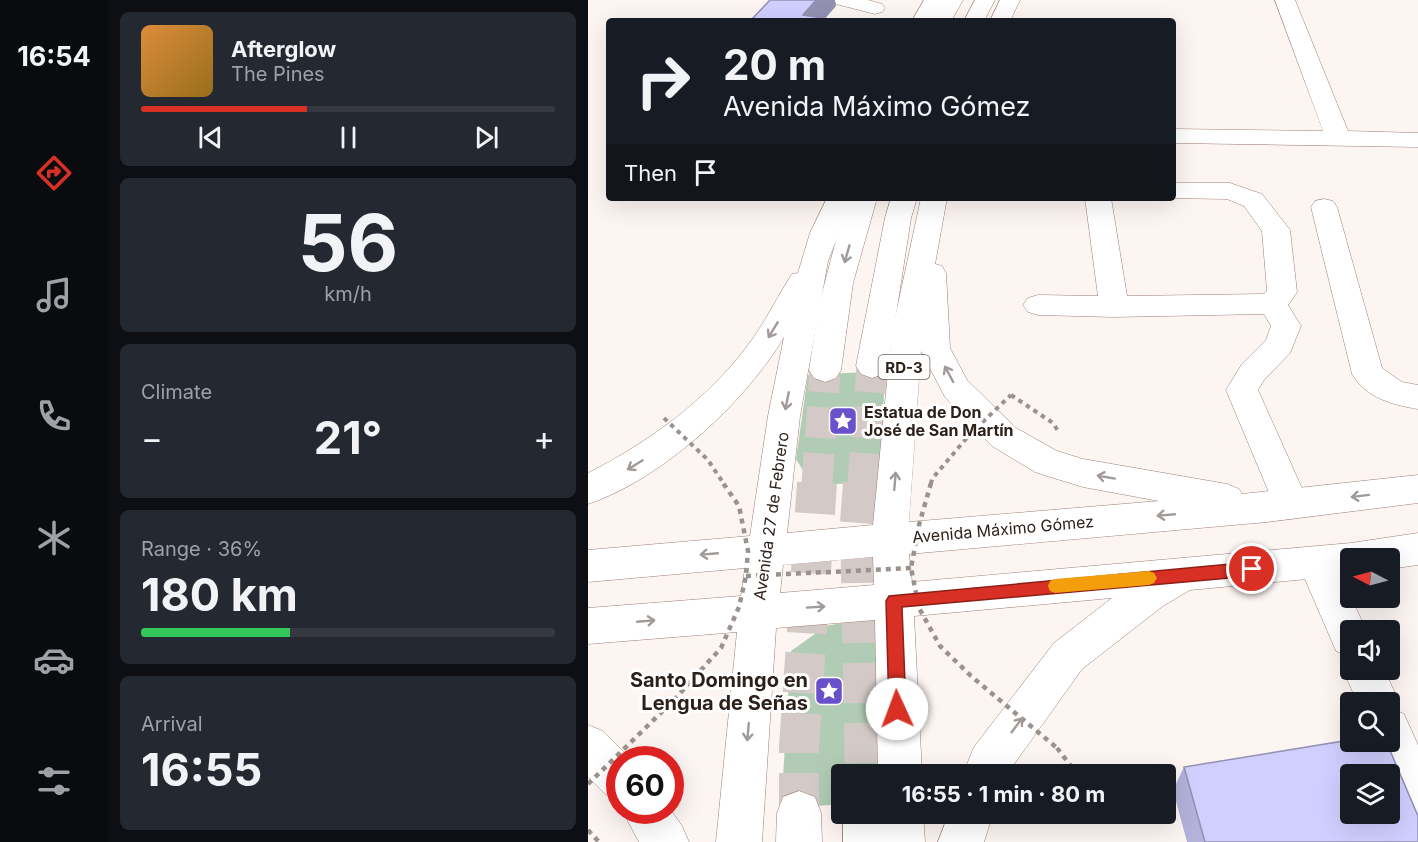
<!DOCTYPE html>
<html lang="en">
<head>
<meta charset="utf-8">
<style>
	:root { --surface:#171b24; --page:#242831; --text:#f1f3f6; --muted:#9ea1a6; --line:#363941; --accent:#d93025 }
	body { margin:0; font-family:Inter,sans-serif; background:var(--page); color:var(--text); height:100vh; display:flex; flex-direction:column; font-size:22px; white-space:nowrap }
	* { box-sizing:border-box; margin:0 }
	p { font-size:20px; color:var(--muted) }
	.icon { flex:none; width:33px; height:33px; fill:none; stroke:currentColor; stroke-width:2; stroke-linecap:round; stroke-linejoin:round }
	.map { position:relative; flex:1; overflow:hidden }
	.details { display:flex; flex-direction:column; gap:12px; padding:12px; background:#0d0f14; width:480px }
	.details>* { flex:none }
	.top-card { position:absolute; left:18px; top:18px; width:570px; height:183px; border-radius:6px; box-shadow:0 6px 24px #0002; background:#171b24; color:var(--text); overflow:hidden }
	.needle { width:39px; rotate:276deg }
	.controls { position:absolute; left:752px; top:548px; display:grid; gap:12px }
	.controls a { display:grid; place-items:center; width:60px; height:60px; border-radius:6px; background:var(--surface); box-shadow:0 6px 24px #0002; font-size:30px }
	.speed { position:absolute; left:18px; top:746px; display:flex; gap:12px; font-size:30px; font-weight:700; text-align:center }
	.speed>* { display:grid; place-content:center; width:78px; height:78px; border-radius:50%; background:var(--surface); box-shadow:0 6px 24px #0002; line-height:1 }
	.speed .limit { border:9px solid #d22; background:#fff; color:#111 }
	.pin { position:absolute; display:grid; place-items:center; width:51px; height:51px; color:#fff; margin:-26px; border:3px solid #fff; border-radius:50%; box-shadow:0 2px 6px #0007 }
	.me { position:absolute; width:66px; margin:-33px; rotate:358deg; stroke-linejoin:round; filter:drop-shadow(0 0 4px #0008) }
	.turn { display:flex; align-items:center; gap:21px; height:126px; padding:0 18px; font-size:27px }
	.turn .icon { width:78px; height:78px; stroke-width:2.5 }
	.turn b { display:block; font-size:42px; line-height:51px }
	.then { display:flex; align-items:center; height:57px; padding:0 18px; background:#0003; gap:12px; font-size:22px }
	.big { font-size:45px; font-weight:700; line-height:1.1 }
	.details .card { flex:1; display:flex; flex-direction:column; justify-content:center; gap:9px; min-width:0; padding:0 21px; border-radius:9px; background:var(--page) }
	.details .dial { align-items:center; gap:0 }
	.dial b { font-size:78px; line-height:1 }
	.song { display:flex; align-items:center; gap:18px }
	.cover { width:72px; height:72px; border-radius:9px; background:linear-gradient(135deg,hsl(30 70% 55%),hsl(40 70% 35%)) }
	.played { height:6px; border-radius:3px; background:linear-gradient(90deg,var(--accent) 40%,var(--line) 40%) }
	.keys { display:flex; justify-content:space-around; direction:ltr }
	.heat { display:flex; justify-content:space-between; align-items:center; font-size:33px; direction:ltr }
	.charge { height:9px; border-radius:4px; background:linear-gradient(90deg,#34c759 36%,var(--line) 0) }
	.trip { position:absolute; left:243px; top:764px; width:345px; height:60px; border-radius:6px; background:var(--surface); box-shadow:0 6px 24px #0002; font-weight:700; line-height:60px; text-align:center }
	main { display:flex; flex:1; min-height:0 }
	.tabs { display:flex; flex-direction:column; width:108px; justify-content:space-around; align-items:center; background:#090b0e; color:var(--muted) }
	.tabs .icon { width:42px; height:42px }
	.tabs .active { color:var(--accent) }
	.tabs b { font-size:27px; color:var(--text) }
	.map>svg:first-child { display:block }
	.green { fill:#b1ccb5 }
	.lines { fill:none; stroke-linecap:round; stroke-linejoin:round }
	.highway-tunnel-far1 { stroke:#d3cac7; stroke-width:31; stroke-dasharray:31 15; stroke-linecap:butt }
	.highway-tunnel { stroke:#d3cac7; stroke-width:40; stroke-dasharray:40 20; stroke-linecap:butt }
	.minor-casing { stroke:#a07e73; stroke-width:1 }
	.major-casing { stroke:#a07e73; stroke-width:1 }
	.highway-casing { stroke:#a07e73; stroke-width:1 }
	.path-far1 { stroke:#9b928e; stroke-width:4; stroke-dasharray:4.5 4.5; stroke-linecap:butt }
	.path { stroke:#9b928e; stroke-width:4.5; stroke-dasharray:5 5; stroke-linecap:butt }
	.minor { fill:#fff; fill-rule:evenodd }
	.major { fill:#fff; fill-rule:evenodd }
	.highway { fill:#fff; fill-rule:evenodd }
	.path-bridge-far1 { stroke:#9b928e; stroke-width:4; stroke-dasharray:4.5 4.5; stroke-linecap:butt }
	.path-bridge { stroke:#9b928e; stroke-width:4.5; stroke-dasharray:5 5; stroke-linecap:butt }
	.wall { fill:#b4b2db }
	.shaded-wall { fill:#9291b2 }
	.building { fill:#d1cfff; stroke:#9291b2; stroke-width:1.5; fill-rule:evenodd }
	.oneway { stroke:#a09b98 }
	.route { fill:#d93025; stroke:#8d1f18; stroke-width:1.5 }
	.slow { fill:#f59e0b }
	.labels { text-anchor:middle; dominant-baseline:central; stroke-width:6; stroke-linejoin:round; paint-order:stroke }
	.shield { fill:#fff; stroke:#6c635f; stroke-width:1.5 }
	.shield-label { font-size:15px; font-weight:bold; fill:#2d201b }
	.poi-label { font-size:16px; font-weight:bold; fill:#2d201b; stroke:#fff; text-anchor:start }
	.street-label { font-size:16px; fill:#2d201b; stroke:#fff }
	.near-poi-label { font-size:20px; font-weight:bold; fill:#2d201b; stroke:#fff; text-anchor:end }
</style>
</head>
<body>
<main>
<nav class="tabs">
<b>16:54</b>
<svg class="icon active" aria-label="directions" viewBox="0 0 24 24"><path d="M12 3l9 9-9 9-9-9zM9 14v-3h6M13 9l2 2-2 2"/></svg>
<svg class="icon" aria-label="music" viewBox="0 0 24 24"><path d="M9 18V5l10-2v13"/><circle cx="6" cy="18" r="3"/><circle cx="16" cy="16" r="3"/></svg>
<svg class="icon" aria-label="phone" viewBox="0 0 24 24"><path d="M5 4h4l2 5-3 2q2 4 5 5l2-3 5 2v4C11 20 4 13 5 4z"/></svg>
<svg class="icon" aria-label="climate" viewBox="0 0 24 24"><path d="M12 3v18M4 7l16 10M4 17L20 7"/></svg>
<svg class="icon" aria-label="car" viewBox="0 0 24 24"><path d="M5 17H2v-5l4-1 3-4h7l3 4 3 1v5h-3M9 17h6M6 11h13"/><circle cx="7" cy="17" r="2"/><circle cx="17" cy="17" r="2"/></svg>
<svg class="icon" aria-label="filters" viewBox="0 0 24 24"><path d="M4 7h16M4 17h16"/><circle cx="9" cy="7" r="2"/><circle cx="15" cy="17" r="2"/></svg>
</nav>
<section class="details">
<div class="card">
<div class="song"><i class="cover"></i><div><b>Afterglow</b><p>The Pines</p></div></div>
<div class="played"></div>
<div class="keys"><svg class="icon" aria-label="previous" viewBox="0 0 24 24"><path d="M18 5L8 12l10 7zM5 5v14"/></svg><svg class="icon" aria-label="pause" viewBox="0 0 24 24"><path d="M8 5v14M16 5v14"/></svg><svg class="icon" aria-label="next" viewBox="0 0 24 24"><path d="M6 5l10 7-10 7zM19 5v14"/></svg></div>
</div>
<div class="card dial"><b>56</b><p>km/h</p></div>
<div class="card"><p>Climate</p>
<div class="heat"><a>−</a><b class="big">21°</b><a>+</a></div>
</div>
<div class="card"><p>Range · 36%</p><b class="big">180 km</b><div class="charge"></div></div>
<div class="card"><p>Arrival</p><b class="big">16:55</b></div>
</section>
<div class="map">
<svg width="830" height="842" viewBox="0 0 830 842">
	<rect width="100%" height="100%" fill="#fcf5f2"/>
	<g class="green">
		<path d="M 297,371 L 293,463 L 271,483 L 224,485 L 208,459 L 220,375 Z"/>
		<path d="M 259,622 L 292,636 L 298,774 L 254,774 L 253,804 L 193,809 L 203,651 L 238,626 Z"/>
	</g>
	<g class="lines">
		<g class="highway-tunnel-far1">
			<path d="M 229,484 L 237,370"/>
			<path d="M 275,484 L 284,366"/>
		</g>
		<g class="highway-tunnel">
			<path d="M 275,483 L 272,523 L 277,774"/>
			<path d="M 211,813 L 211,747 L 229,483"/>
		</g>
		<g class="minor-casing">
			<g id="minor">
				<path d="M 245,0 L 280,0 L 294,4 L 297,8 L 294,12 L 287,14 L 248,4 Z"/>
				<path d="M 687,0 L 707,0 L 760,131 L 830,133 L 830,147 L 585,143 L 585,129 L 735,131 Z"/>
				<path d="M 585,183 L 642,183 L 674,194 L 702,230 L 709,292 L 700,305 L 713,326 L 702,353 L 676,380 L 670,390 L 721,504 L 716,514 L 703,519 L 690,514 L 638,390 L 654,364 L 678,340 L 683,326 L 676,314 L 526,317 L 450,315 L 440,312 L 435,305 L 440,298 L 450,295 L 510,296 L 497,198 L 523,198 L 539,296 L 676,294 L 679,290 L 674,231 L 656,206 L 639,199 L 581,198 L 585,198 Z"/>
				<path d="M 736,199 L 745,201 L 749,207 L 794,368 L 814,382 L 830,385 L 830,409 C 805,405 778,398 764,374 L 723,207 L 727,201 Z"/>
				<path d="M 729,547 L 742,551 L 778,630 L 762,630 L 762,669 L 796,669 L 811,702 L 807,710 L 816,714 L 830,745 L 830,818 L 814,812 L 801,780 L 801,774 L 799,774 L 785,741 L 801,741 L 801,702 L 769,702 L 755,669 L 761,656 L 748,651 L 710,563 L 716,551 Z"/>
			</g>
		</g>
		<g class="major-casing">
			<g id="major">
				<path d="M 336,0 L 356,0 L 344,21 L 324,21 Z"/>
				<path d="M 412,0 L 432,0 L 422,21 L 402,21 Z"/>
				<path d="M 239,198 L 265,198 L 240,261 L 212,416 L 199,533 L 285,525 L 304,332 L 333,198 L 359,198 L 347,264 L 354,266 L 358,273 L 362,348 L 379,380 L 428,428 L 469,451 L 495,459 L 639,484 L 651,489 L 654,494 L 830,475 L 830,503 L 679,522 L 321,554 L 324,582 L 763,543 L 830,533 L 830,565 L 801,569 L 801,558 L 762,558 L 762,575 L 602,590 L 575,606 L 494,669 L 419,774 L 375,774 L 386,747 L 466,643 L 524,598 L 326,616 L 334,774 L 290,774 L 287,620 L 188,628 L 174,842 L 128,842 L 149,632 L 0,644 L 0,608 L 153,596 L 157,568 L 0,582 L 0,550 L 162,536 L 180,416 L 196,337 C 158,402 73,480 0,504 L 0,473 C 60,443 120,399 160,345 C 177,323 189,297 204,274 L 210,273 L 222,233 ZM 333,351 L 357,397 L 404,446 L 447,472 L 459,476 L 495,487 L 571,501 L 321,522 ZM 285,557 L 286,585 L 192,593 L 195,565 Z"/>
				<path d="M 0,725 L 15,731 L 43,759 L 32,759 L 32,801 L 17,794 L 0,777 Z"/>
				<path d="M 82,809 L 94,826 L 101,842 L 51,842 L 34,810 Z"/>
				<path d="M 291,813 L 335,813 L 337,842 L 291,842 Z"/>
				<path d="M 361,813 L 405,813 L 396,842 L 350,842 Z"/>
			</g>
		</g>
		<g class="highway-casing">
			<g id="highway">
				<path d="M 355,0 L 375,0 L 363,21 L 343,21 Z"/>
				<path d="M 387,0 L 407,0 L 396,21 L 376,21 Z"/>
				<path d="M 263,198 L 289,198 L 265,283 L 253,370 L 248,378 L 237,382 L 226,378 L 221,370 L 231,305 L 248,240 Z"/>
				<path d="M 303,198 L 329,198 L 323,218 L 300,366 L 295,374 L 284,378 L 273,374 L 268,366 L 297,218 Z"/>
				<path d="M 211,791 L 227,797 L 233,813 L 234,842 L 188,842 L 189,813 L 195,797 Z"/>
				<path d="M 255,813 L 299,813 L 301,842 L 255,842 Z"/>
			</g>
		</g>
		<path class="path-far1" d="M 423,395 L 465,423 L 470,431"/>
		<g class="path">
			<path d="M 469,748 L 489,774"/>
			<path d="M 0,830 L 11,842"/>
		</g>
		<use href="#minor" class="minor"/>
		<use href="#major" class="major"/>
		<use href="#highway" class="highway"/>
		<g class="path-bridge-far1">
			<path d="M 76,418 L 120,460 L 136,484"/>
			<path d="M 343,484 L 344,479 L 382,434 L 423,395"/>
		</g>
		<g class="path-bridge">
			<path d="M 343,483 L 331,525 L 323,568 L 331,608 L 352,646 L 383,676 L 469,748"/>
			<path d="M 158,576 L 323,568"/>
			<path d="M 0,784 L 85,701 L 133,648 L 151,607 L 158,576 L 160,551 L 151,506 L 135,483"/>
		</g>
	</g>
	<path class="wall" d="M 596,767 L 830,842 L 599,842 L 585,790 Z"/>
	<path class="shaded-wall" d="M 228,0 L 247,0 L 248,6 L 235,21 L 215,15 Z"/>
	<g class="building">
		<path d="M 182,0 L 228,0 L 215,15 L 253,21 L 162,21 Z"/>
		<path d="M 762,740 L 762,741 L 798,741 L 830,816 L 830,842 L 617,842 L 596,767 ZM 762,774 L 801,774 L 801,813 L 762,813 Z"/>
	</g>
	<defs><path id="oneway-shaft" d="M-6 0H5M1.5-3L5.5 0L1.5 3" fill="none" stroke-width="1.6" stroke-linecap="round" stroke-linejoin="round" transform="scale(1.5)"/></defs>
	<g class="oneway">
		<use href="#oneway-shaft" transform="translate(259 254) rotate(106)"/>
		<use href="#oneway-shaft" transform="translate(185 330) rotate(121)"/>
		<use href="#oneway-shaft" transform="translate(361 374) rotate(-118)"/>
		<use href="#oneway-shaft" transform="translate(199 401) rotate(101)"/>
		<use href="#oneway-shaft" transform="translate(47 465) rotate(148)"/>
		<use href="#oneway-shaft" transform="translate(518 477) rotate(-170)"/>
		<use href="#oneway-shaft" transform="translate(307 481) rotate(-85)"/>
		<use href="#oneway-shaft" transform="translate(772 496) rotate(173)"/>
		<use href="#oneway-shaft" transform="translate(578 515) rotate(175)"/>
		<use href="#oneway-shaft" transform="translate(121 554) rotate(175)"/>
		<use href="#oneway-shaft" transform="translate(228 607) rotate(-4)"/>
		<use href="#oneway-shaft" transform="translate(58 621) rotate(-5)"/>
		<use href="#oneway-shaft" transform="translate(429 725) rotate(-53)"/>
		<use href="#oneway-shaft" transform="translate(160 732) rotate(95)"/>
	</g>
	<path class="route" d="M 664,562 L 670,564 L 672,569 L 670,574 L 664,576 L 314,607 L 318,709 L 316,715 L 309,718 L 303,715 L 301,709 L 298,601 L 301,596 Z"/>
	<path class="slow" d="M 561,571 L 566,573 L 569,578 L 566,583 L 561,585 L 467,593 L 462,591 L 460,586 L 462,581 L 467,579 Z"/>
	<defs>
		<g id="sight-square" transform="scale(1.5)"><rect x="-9" y="-9" width="18" height="18" rx="4" fill="#6851ca" stroke="#fff"/><path d="M0-6L1.8-2.2L6-1.7L2.9 1.2L3.7 5.4L0 3.3L-3.7 5.4L-2.9 1.2L-6-1.7L-1.8-2.2Z" fill="#fff"/></g>
	</defs>
	<g fill-rule="evenodd">
		<use href="#sight-square" x="255" y="421"/>
		<use href="#sight-square" x="241" y="691"/>
	</g>
	<g class="labels">
		<rect class="shield" x="290.5" y="355" width="51" height="24" rx="4.5"/>
		<g class="shield-label">
			<text x="316" y="367">RD-3</text>
		</g>
		<g class="poi-label">
			<text x="276" y="412">Estatua de Don<tspan x="276" dy="18">José de San Martín</tspan></text>
		</g>
		<g class="street-label">
			<text transform="translate(183 516) rotate(-82)">Avenida 27 de Febrero</text>
			<text transform="translate(415 529) rotate(-5)">Avenida Máximo Gómez</text>
		</g>
		<g class="near-poi-label">
			<text x="220" y="680">Santo Domingo en<tspan x="220" dy="23">Lengua de Señas</tspan></text>
		</g>
	</g>
</svg>
<div class="controls">
<a><svg class="needle" viewBox="-14 -14 28 28"><path d="M0-13l5 13h-10z" fill="#e53935"/><path d="M0 13l5-13h-10z" fill="#9ea1a6"/></svg></a>
<a><svg class="icon" aria-label="sound" viewBox="0 0 24 24"><path d="M4 9h4l5-4v14l-5-4H4zM17 9q2 3 0 6"/></svg></a>
<a><svg class="icon" aria-label="search" viewBox="0 0 24 24"><circle cx="10" cy="10" r="6"/><path d="M15 15l6 6"/></svg></a>
<a><svg class="icon" aria-label="layers" viewBox="0 0 24 24"><path d="M12 4l9 5-9 5-9-5zM3 14l9 5 9-5"/></svg></a>
</div>
<div class="speed"><div class="limit">60</div></div>
<div class="pin" style="left:664px;top:569px;background:#d93025"><svg class="icon" aria-label="arrive" viewBox="0 0 24 24"><path d="M6 21V4h12l-3 4 3 4H6"/></svg></div>
<svg class="me" style="left:309px;top:709px" viewBox="-20 -20 40 40"><circle r="19" fill="#fff"/><path d="M0-13L10 11 0 6-10 11z" fill="#d93025"/></svg>
<div class="trip">16:55 · 1 min · 80 m</div>
<div class="top-card">
<div class="turn"><svg class="icon" aria-label="right" viewBox="0 0 24 24"><path d="M7 20v-9h11M14 6l5 5-5 5"/></svg><div><b>20 m</b>Avenida Máximo Gómez</div></div>
<div class="then">Then<svg class="icon" aria-label="arrive" viewBox="0 0 24 24"><path d="M6 21V4h12l-3 4 3 4H6"/></svg></div>
</div>
</div>
</main>
</body>
</html>
